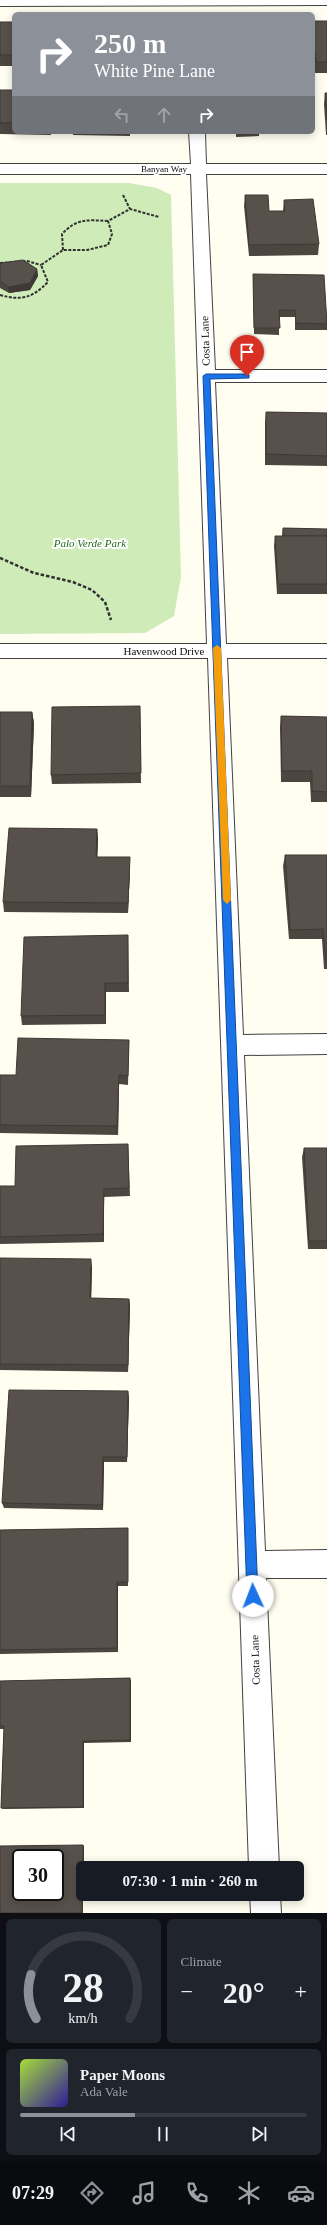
<!DOCTYPE html>
<html lang="en">
<head>
<meta charset="utf-8">
<style>
	:root { --surface:#171b24; --page:#20242c; --text:#f1f3f6; --muted:#9ea1a6; --line:#363941; --accent:#8c9099 }
	body { margin:0; font-family:Georgia,serif; background:var(--page); color:var(--text); height:100vh; display:flex; flex-direction:column; font-size:15px; white-space:nowrap }
	* { box-sizing:border-box; margin:0 }
	p { font-size:13px; color:var(--muted) }
	.icon { flex:none; width:22px; height:22px; fill:none; stroke:currentColor; stroke-width:2; stroke-linecap:round; stroke-linejoin:round }
	.map { position:relative; height:1913px; overflow:hidden }
	.sheet { display:flex; flex-direction:column; gap:6px; padding:6px; background:#0d0f14; flex:1 }
	.sheet>* { flex:none }
	.guide { position:absolute; left:12px; top:12px; width:303px; height:122px; border-radius:6px; box-shadow:0 2px 10px #0003; background:#8c9099; color:#fff; overflow:hidden }
	.speed { position:absolute; left:12px; top:1849px; display:flex; gap:8px; font-size:20px; font-weight:700; text-align:center }
	.speed>* { display:grid; place-content:center; width:52px; height:52px; border-radius:50%; background:var(--surface); box-shadow:0 2px 10px #0003; line-height:1 }
	.speed .limit { border:2px solid #111; border-radius:6px; background:#fff; color:#111 }
	.pin { position:absolute; display:grid; place-items:center; width:34px; height:34px; color:#fff; margin:-41px -17px; border-radius:50% 50% 50% 0; rotate:-45deg; box-shadow:0 0 4px #0007 }
	.pin .icon { rotate:45deg }
	.me { position:absolute; width:44px; margin:-22px; rotate:358deg; stroke-linejoin:round; filter:drop-shadow(0 0 3px #0008) }
	.turn { display:flex; align-items:center; gap:14px; height:84px; padding:0 16px; font-size:18px }
	.turn .icon { width:52px; height:52px; stroke-width:2.5 }
	.turn b { display:block; font-size:28px; line-height:34px }
	.lanes { display:flex; align-items:center; height:38px; padding:0 16px; background:#0003; justify-content:center; gap:20px; direction:ltr }
	.lanes .off { opacity:.35 }
	.big { font-size:30px; font-weight:800; line-height:1.1 }
	.sheet .card { flex:1; display:flex; flex-direction:column; justify-content:center; gap:6px; min-width:0; padding:0 14px; border-radius:6px; background:var(--page) }
	.sheet .dial { align-items:center; gap:0 }
	.dial svg { height:104px; overflow:visible; fill:none; stroke:var(--line); stroke-width:7; stroke-linecap:round; text-anchor:middle }
	.dial text { fill:var(--text); stroke:none }
	.song { display:flex; align-items:center; gap:12px }
	.cover { width:48px; height:48px; border-radius:6px; background:linear-gradient(135deg,hsl(80 70% 55%),hsl(250 70% 35%)) }
	.played { height:4px; border-radius:2px; background:linear-gradient(90deg,var(--accent) 40%,var(--line) 40%) }
	.keys { display:flex; justify-content:space-around; direction:ltr }
	.heat { display:flex; justify-content:space-between; align-items:center; font-size:22px; direction:ltr }
	.sheet .tiles { flex:1; display:grid; gap:6px; grid-template-columns:1fr 1fr }
	.card:last-child { grid-column:span 2 }
	.trip { position:absolute; left:76px; top:1861px; width:228px; height:40px; border-radius:6px; background:var(--surface); box-shadow:0 2px 10px #0003; font-weight:800; line-height:40px; text-align:center }
	.dock { display:flex; height:64px; justify-content:space-around; align-items:center; background:#090b0e; color:var(--muted) }
	.dock .icon { width:28px; height:28px }
	.dock .on { color:var(--accent) }
	.dock b { font-size:18px; color:var(--text) }
	.map>svg:first-child { display:block }
	.green { fill:#ceebb8 }
	.lines { fill:none; stroke-linecap:round; stroke-linejoin:round }
	.minor-casing { stroke:#424242; stroke-width:2 }
	.path-far1 { stroke:#313131; stroke-width:2; stroke-dasharray:3 1.5; stroke-linecap:butt }
	.path { stroke:#313131; stroke-width:2.5; stroke-dasharray:3.5 2; stroke-linecap:butt }
	.minor { fill:#fff; fill-rule:evenodd }
	.wall { fill:#4c4640 }
	.shaded-wall { fill:#3e3934 }
	.building { fill:#58514b; stroke:#3e3934; fill-rule:evenodd }
	.route { fill:#1a73e8; stroke:#114b97 }
	.slow { fill:#f59e0b }
	.labels { text-anchor:middle; dominant-baseline:central; stroke-width:4; stroke-linejoin:round; paint-order:stroke }
	.far-street-label { font-size:9px; fill:#0f0f0f; stroke:#fff }
	.street-label { font-size:11px; fill:#0f0f0f; stroke:#fff }
	.park-label { font-size:11px; font-style:italic; fill:#246a1c; stroke:#fff }
</style>
</head>
<body>
<div class="map">
<svg width="327" height="1913" viewBox="0 0 327 1913">
	<rect width="100%" height="100%" fill="#fffef1"/>
	<path class="green" d="M 0,183 L 129,183 L 157,188 L 171,195 L 181,577 L 174,616 L 145,633 L 0,634 Z"/>
	<g class="lines">
		<g class="minor-casing">
			<g id="minor">
				<path d="M 0,0 L 327,0 L 327,5 L 0,6 Z"/>
				<path d="M 189,132 L 205,132 L 206,164 L 327,164 L 327,174 L 206,174 L 215,370 L 327,370 L 327,382 L 215,382 L 226,644 L 327,644 L 327,658 L 227,658 L 243,1035 L 327,1034 L 327,1054 L 244,1055 L 265,1551 L 327,1550 L 327,1578 L 266,1578 L 279,1868 L 249,1868 L 208,658 L 0,658 L 0,644 L 207,644 L 191,174 L 0,174 L 0,164 L 191,164 Z"/>
				<path d="M 250,1894 L 280,1894 L 281,1913 L 251,1913 Z"/>
			</g>
		</g>
		<g class="path-far1">
			<path d="M 123,195 L 130,209"/>
			<path d="M 63,250 L 62,234 C 77,218 87,220 108,221"/>
			<path d="M 0,263 L 27,261 L 41,265"/>
			<path d="M 0,295 C 22,301 32,298 48,282 L 41,265 L 63,250 L 87,250 L 108,245 L 112,234 L 108,221 L 130,209 L 159,217"/>
		</g>
		<path class="path" d="M 0,558 L 34,573 L 73,582 L 92,590 L 105,602 L 111,620"/>
		<use href="#minor" class="minor"/>
	</g>
	<g class="wall">
		<path d="M 313,21 L 327,21 L 327,73 L 315,73 L 313,57 Z"/>
		<rect x="0" y="22" width="14" height="44"/>
		<path d="M 0,90 L 14,90 L 14,132 L 51,132 L 51,135 L 0,134 Z"/>
		<path d="M 325,93 L 327,93 L 327,135 L 326,135 L 324,104 Z"/>
		<path d="M 73,132 L 130,132 L 130,136 L 73,135 Z"/>
		<path d="M 236,132 L 259,132 L 259,136 L 236,137 Z"/>
		<path d="M 273,132 L 302,132 L 273,133 Z"/>
		<path d="M 245,195 L 269,211 L 283,211 L 284,200 L 319,244 L 318,255 L 249,256 L 244,206 Z"/>
		<path d="M 0,265 L 37,269 L 38,276 L 30,290 L 9,293 L 0,288 Z"/>
		<path d="M 253,274 L 327,318 L 327,330 L 295,330 L 295,317 L 279,317 L 279,335 L 254,334 Z"/>
		<path d="M 266,412 L 327,413 L 327,466 L 265,465 L 265,423 Z"/>
		<path d="M 283,528 L 327,529 L 327,594 L 277,594 L 274,546 L 275,536 L 282,536 Z"/>
		<path d="M 140,706 L 141,783 L 52,784 L 51,775 Z"/>
		<path d="M 0,712 L 32,712 L 34,723 L 31,797 L 0,797 Z"/>
		<path d="M 281,716 L 327,717 L 327,802 L 311,802 L 310,782 L 281,782 L 280,727 Z"/>
		<path d="M 97,829 L 98,840 L 97,857 L 130,868 L 128,913 L 4,912 L 3,902 Z"/>
		<path d="M 285,855 L 327,855 L 327,969 L 324,969 L 322,939 L 289,939 L 283,866 Z"/>
		<path d="M 128,935 L 129,992 L 106,992 L 106,1024 L 22,1025 L 21,1016 Z"/>
		<path d="M 129,1040 L 129,1049 L 128,1085 L 119,1084 L 118,1135 L 0,1133 L 0,1075 L 16,1075 Z"/>
		<path d="M 128,1144 L 130,1196 L 104,1197 L 104,1242 L 0,1244 L 0,1186 L 15,1186 Z"/>
		<path d="M 304,1148 L 327,1148 L 327,1249 L 308,1249 L 302,1157 Z"/>
		<path d="M 0,1258 L 92,1267 L 91,1298 L 129,1299 L 130,1306 L 128,1372 L 0,1370 Z"/>
		<path d="M 129,1397 L 127,1462 L 104,1462 L 103,1510 L 4,1508 L 2,1503 Z"/>
		<path d="M 128,1528 L 128,1586 L 118,1586 L 118,1652 L 0,1654 L 0,1530 Z"/>
		<path d="M 130,1678 L 131,1742 L 84,1743 L 84,1808 L 3,1809 L 1,1808 L 4,1729 L 0,1729 L 0,1681 Z"/>
	</g>
	<g class="shaded-wall">
		<path d="M 37,269 L 38,276 L 30,290 L 9,293 L 8,287 Z"/>
		<path d="M 32,712 L 34,723 L 31,797 L 30,786 Z"/>
		<path d="M 97,829 L 98,840 L 97,867 L 96,857 Z"/>
		<path d="M 130,857 L 130,868 L 128,913 L 128,903 Z"/>
		<path d="M 105,983 L 106,992 L 106,1024 L 105,1015 Z"/>
		<path d="M 119,1075 L 119,1084 L 118,1135 L 117,1126 Z"/>
		<path d="M 104,1189 L 104,1242 L 103,1234 Z"/>
		<path d="M 91,1259 L 92,1267 L 91,1305 L 90,1298 Z"/>
		<path d="M 129,1299 L 130,1306 L 128,1372 L 128,1365 Z"/>
		<path d="M 128,1391 L 129,1397 L 127,1462 L 127,1457 Z"/>
		<path d="M 103,1457 L 104,1462 L 103,1510 L 102,1505 Z"/>
		<path d="M 117,1582 L 118,1586 L 118,1652 L 117,1648 Z"/>
		<path d="M 130,1678 L 131,1681 L 131,1742 L 130,1740 Z"/>
		<path d="M 83,1741 L 84,1743 L 84,1808 L 83,1807 Z"/>
		<path d="M 83,1845 L 84,1846 L 84,1868 L 83,1868 L 83,1913 L 82,1913 Z"/>
	</g>
	<g class="building">
		<path d="M 313,21 L 327,21 L 327,62 L 316,62 L 313,40 Z"/>
		<rect x="0" y="22" width="14" height="33"/>
		<rect x="0" y="90" width="14" height="33"/>
		<path d="M 325,93 L 327,93 L 327,119 Z"/>
		<path d="M 245,195 L 268,195 L 269,211 L 285,211 L 284,200 L 313,199 L 319,244 L 249,245 Z"/>
		<path d="M 23,260 L 37,269 L 30,283 L 8,287 L 0,281 L 0,265 L 1,263 Z"/>
		<path d="M 253,274 L 324,275 L 327,324 L 296,323 L 295,310 L 279,310 L 280,328 L 254,328 Z"/>
		<path d="M 266,412 L 327,413 L 327,456 L 266,454 Z"/>
		<path d="M 283,528 L 327,529 L 327,536 L 283,536 Z"/>
		<path d="M 275,536 L 327,536 L 327,584 L 278,584 Z"/>
		<path d="M 140,706 L 141,773 L 51,775 L 52,707 Z"/>
		<path d="M 0,712 L 32,712 L 30,786 L 0,786 Z"/>
		<path d="M 281,716 L 327,717 L 327,792 L 312,791 L 312,771 L 282,771 Z"/>
		<path d="M 9,828 L 97,829 L 96,857 L 130,857 L 128,903 L 3,902 Z"/>
		<path d="M 285,855 L 327,855 L 327,960 L 326,960 L 323,929 L 290,930 Z"/>
		<path d="M 128,935 L 128,983 L 105,983 L 105,1015 L 21,1016 L 24,937 Z"/>
		<path d="M 18,1038 L 129,1040 L 128,1076 L 119,1075 L 117,1126 L 0,1125 L 0,1075 L 16,1075 Z"/>
		<path d="M 128,1144 L 129,1188 L 104,1189 L 103,1234 L 0,1237 L 0,1186 L 15,1186 L 16,1146 Z"/>
		<path d="M 304,1148 L 327,1148 L 327,1241 L 309,1241 Z"/>
		<path d="M 0,1258 L 91,1259 L 90,1298 L 129,1299 L 128,1365 L 0,1364 Z"/>
		<path d="M 9,1390 L 128,1391 L 127,1457 L 103,1457 L 102,1505 L 2,1503 Z"/>
		<path d="M 128,1528 L 128,1582 L 117,1582 L 117,1648 L 0,1650 L 0,1530 Z"/>
		<path d="M 130,1678 L 130,1740 L 83,1741 L 83,1807 L 1,1808 L 4,1726 L 0,1726 L 0,1681 Z"/>
		<path d="M 83,1845 L 82,1913 L 0,1913 L 0,1846 ZM 21,1858 L 55,1858 L 55,1892 L 21,1892 Z"/>
	</g>
	<path class="route" d="M 247,374 L 249,375 L 249,378 L 210,379 L 258,1596 L 257,1601 L 253,1602 L 249,1601 L 247,1596 L 203,376 L 206,374 Z"/>
	<path class="slow" d="M 217,645 L 221,648 L 231,900 L 227,904 L 223,900 L 213,648 Z"/>
	<g class="labels">
		<g class="far-street-label">
			<text x="164" y="169">Banyan Way</text>
		</g>
		<g class="street-label">
			<text transform="translate(205 341) rotate(-92)">Costa Lane</text>
			<text x="164" y="651">Havenwood Drive</text>
			<text transform="translate(255 1660) rotate(-92)">Costa Lane</text>
		</g>
		<g class="park-label">
			<text x="90" y="543">Palo Verde Park</text>
		</g>
	</g>
</svg>
<div class="speed"><div class="limit">30</div></div>
<div class="pin" style="left:247px;top:376px;background:#d93025"><svg class="icon" aria-label="arrive" viewBox="0 0 24 24"><path d="M6 21V4h12l-3 4 3 4H6"/></svg></div>
<svg class="me" style="left:253px;top:1596px" viewBox="-20 -20 40 40"><circle r="19" fill="#fff"/><path d="M0-13L10 11 0 6-10 11z" fill="#1a73e8"/></svg>
<div class="trip">07:30 · 1 min · 260 m</div>
<div class="guide">
<div class="turn"><svg class="icon" aria-label="right" viewBox="0 0 24 24"><path d="M7 20v-9h11M14 6l5 5-5 5"/></svg><div><b>250 m</b>White Pine Lane</div></div>
<div class="lanes"><svg class="icon off" aria-label="left" viewBox="0 0 24 24"><path d="M17 20v-9H6M10 6l-5 5 5 5"/></svg><svg class="icon off" aria-label="ahead" viewBox="0 0 24 24"><path d="M12 20V5M6 11l6-6 6 6"/></svg><svg class="icon" aria-label="right" viewBox="0 0 24 24"><path d="M7 20v-9h11M14 6l5 5-5 5"/></svg></div>
</div>
</div>
<section class="sheet">
<div class="tiles">
<div class="card dial"><svg viewBox="0 0 100 80">
<path d="M14 69A42 42 0 1 1 86 69"/>
<path d="M14 69A42 42 0 0 1 10 35" stroke="#8c9099"/>
<text x="50" y="56" font-size="32" font-weight="700">28</text>
<text x="50" y="72" font-size="11">km/h</text>
</svg></div>
<div class="card"><p>Climate</p>
<div class="heat"><a>−</a><b class="big">20°</b><a>+</a></div>
</div>
<div class="card">
<div class="song"><i class="cover"></i><div><b>Paper Moons</b><p>Ada Vale</p></div></div>
<div class="played"></div>
<div class="keys"><svg class="icon" aria-label="previous" viewBox="0 0 24 24"><path d="M18 5L8 12l10 7zM5 5v14"/></svg><svg class="icon" aria-label="pause" viewBox="0 0 24 24"><path d="M8 5v14M16 5v14"/></svg><svg class="icon" aria-label="next" viewBox="0 0 24 24"><path d="M6 5l10 7-10 7zM19 5v14"/></svg></div>
</div>
</div>
</section>
<nav class="dock">
<b>07:29</b>
<svg class="icon on" aria-label="directions" viewBox="0 0 24 24"><path d="M12 3l9 9-9 9-9-9zM9 14v-3h6M13 9l2 2-2 2"/></svg>
<svg class="icon" aria-label="music" viewBox="0 0 24 24"><path d="M9 18V5l10-2v13"/><circle cx="6" cy="18" r="3"/><circle cx="16" cy="16" r="3"/></svg>
<svg class="icon" aria-label="phone" viewBox="0 0 24 24"><path d="M5 4h4l2 5-3 2q2 4 5 5l2-3 5 2v4C11 20 4 13 5 4z"/></svg>
<svg class="icon" aria-label="climate" viewBox="0 0 24 24"><path d="M12 3v18M4 7l16 10M4 17L20 7"/></svg>
<svg class="icon" aria-label="car" viewBox="0 0 24 24"><path d="M5 17H2v-5l4-1 3-4h7l3 4 3 1v5h-3M9 17h6M6 11h13"/><circle cx="7" cy="17" r="2"/><circle cx="17" cy="17" r="2"/></svg>
</nav>
</body>
</html>
